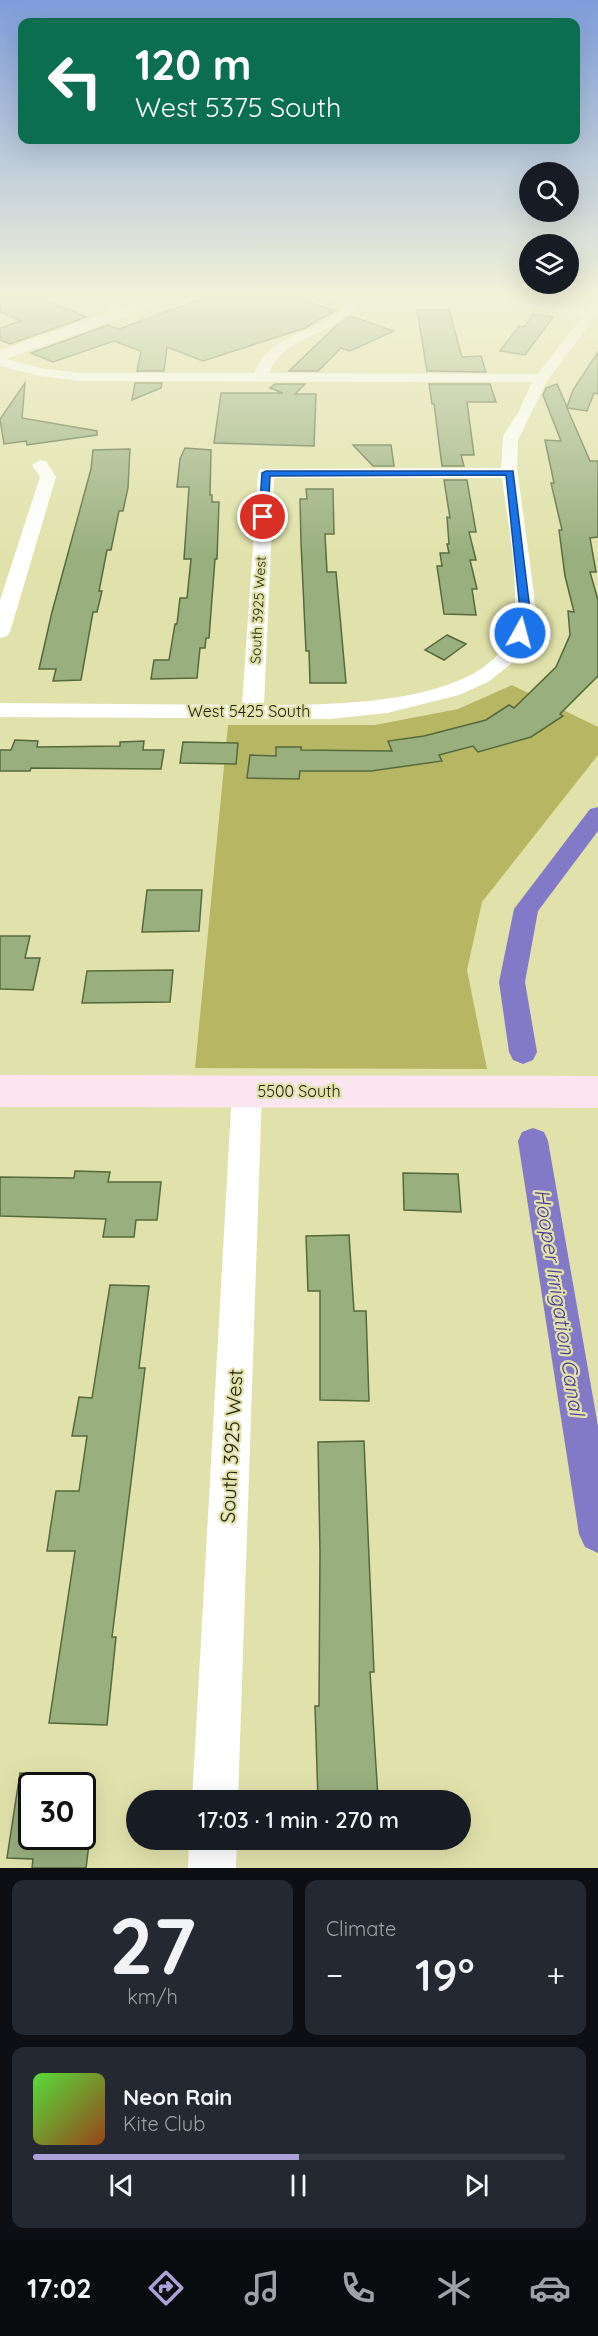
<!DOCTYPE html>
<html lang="en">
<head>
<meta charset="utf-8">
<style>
	:root { --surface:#171b24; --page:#242831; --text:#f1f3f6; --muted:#9ea1a6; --line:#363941; --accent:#aca0d8 }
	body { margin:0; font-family:Quicksand,sans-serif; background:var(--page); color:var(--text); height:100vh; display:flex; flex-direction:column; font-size:22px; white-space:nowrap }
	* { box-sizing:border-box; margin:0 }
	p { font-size:20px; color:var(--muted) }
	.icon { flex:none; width:33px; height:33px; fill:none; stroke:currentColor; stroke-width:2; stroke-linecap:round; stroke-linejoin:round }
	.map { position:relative; height:1868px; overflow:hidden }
	.panel { display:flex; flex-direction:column; gap:12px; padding:12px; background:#0d0f14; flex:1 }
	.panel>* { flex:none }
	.top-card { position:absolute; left:18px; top:18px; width:562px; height:126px; border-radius:12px; box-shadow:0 6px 24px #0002; background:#0b6e4f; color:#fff; overflow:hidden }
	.buttons { position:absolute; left:519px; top:162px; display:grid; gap:12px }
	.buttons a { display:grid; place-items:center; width:60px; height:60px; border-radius:50%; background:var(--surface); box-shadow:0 6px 24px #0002; font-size:30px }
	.speed { position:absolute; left:18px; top:1772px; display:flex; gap:12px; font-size:30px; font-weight:700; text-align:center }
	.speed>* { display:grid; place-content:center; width:78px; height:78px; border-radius:50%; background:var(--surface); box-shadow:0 6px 24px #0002; line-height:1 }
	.speed .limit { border:3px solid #111; border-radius:9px; background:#fff; color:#111 }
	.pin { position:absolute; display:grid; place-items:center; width:51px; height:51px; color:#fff; margin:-26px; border:3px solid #fff; border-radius:50%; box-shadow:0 2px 6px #0007 }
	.me { position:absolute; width:66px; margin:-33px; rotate:7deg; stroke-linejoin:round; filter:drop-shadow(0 0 4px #0008) }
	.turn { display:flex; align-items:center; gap:21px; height:126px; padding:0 18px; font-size:27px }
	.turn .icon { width:78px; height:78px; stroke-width:2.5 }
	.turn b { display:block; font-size:42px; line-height:51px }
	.big { font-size:45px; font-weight:600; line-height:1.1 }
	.panel .card { flex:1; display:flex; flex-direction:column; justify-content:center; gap:9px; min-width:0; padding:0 21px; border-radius:12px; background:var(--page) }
	.panel .dial { align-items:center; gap:0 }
	.dial b { font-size:78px; line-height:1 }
	.song { display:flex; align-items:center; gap:18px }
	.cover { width:72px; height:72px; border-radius:9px; background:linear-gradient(135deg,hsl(110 70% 55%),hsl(20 70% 35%)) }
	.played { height:6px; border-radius:3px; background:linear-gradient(90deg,var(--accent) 50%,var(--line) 50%) }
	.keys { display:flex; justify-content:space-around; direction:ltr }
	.heat { display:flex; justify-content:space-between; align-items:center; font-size:33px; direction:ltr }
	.panel .tiles { flex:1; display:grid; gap:12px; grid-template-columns:1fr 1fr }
	.card:last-child { grid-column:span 2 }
	.trip { position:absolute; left:126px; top:1790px; width:345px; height:60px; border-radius:30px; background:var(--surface); box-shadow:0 6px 24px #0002; font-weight:600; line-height:60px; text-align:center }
	.tabs { display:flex; height:96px; justify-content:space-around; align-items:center; background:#090b0e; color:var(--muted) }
	.tabs .icon { width:42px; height:42px }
	.tabs .current { color:var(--accent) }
	.tabs b { font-size:27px; color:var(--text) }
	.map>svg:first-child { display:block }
	.green { fill:#b7b662 }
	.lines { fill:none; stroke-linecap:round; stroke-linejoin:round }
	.canal { fill:#837ac7; fill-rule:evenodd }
	.building { fill:#99af7e; stroke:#55693c; stroke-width:1.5 }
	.minor { fill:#fff; fill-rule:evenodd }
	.tertiary { fill:#fff; fill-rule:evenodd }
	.secondary { fill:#fbe5f1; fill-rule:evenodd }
	.route { fill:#1a73e8; stroke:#114b97; stroke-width:1.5 }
	.labels { text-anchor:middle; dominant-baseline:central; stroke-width:4.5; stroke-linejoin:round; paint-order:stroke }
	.far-street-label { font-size:14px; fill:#21210b; stroke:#e1e2ab }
	.street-label { font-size:16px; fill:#21210b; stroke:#e1e2ab }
	.near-street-label { font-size:20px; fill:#21210b; stroke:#e1e2ab }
	.near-water-label { font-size:21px; font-style:italic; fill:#4f3c98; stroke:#e1e2ab }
</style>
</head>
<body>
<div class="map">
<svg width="598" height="1868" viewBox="0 0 598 1868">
	<rect width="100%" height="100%" fill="#e1e2ab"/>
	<path class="green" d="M 512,685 L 598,727 L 598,755 L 482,902 L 467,970 L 487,1069 L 195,1068 L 228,725 L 375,725 L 458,709 Z"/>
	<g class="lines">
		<g class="canal">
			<path d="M 598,807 L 598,831 L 538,911 L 525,982 L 537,1052 L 533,1060 L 523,1064 L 513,1060 L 509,1052 L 499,982 L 514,909 L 590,809 Z"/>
			<path d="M 533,1128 L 544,1132 L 548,1141 L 598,1426 L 598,1553 L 585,1547 L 579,1534 L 518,1141 L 522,1132 Z"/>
		</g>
	</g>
	<g class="building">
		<path d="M 0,293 L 26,293 L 87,317 L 10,344 L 0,340 L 0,328 L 21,321 L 0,312 Z"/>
		<path d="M 218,293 L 283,293 L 335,311 L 305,328 L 203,361 L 167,347 L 164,371 L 137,371 L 141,351 L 114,341 L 53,362 L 31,353 L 108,325 L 119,329 Z"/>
		<path d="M 417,310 L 449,310 L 462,357 L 481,356 L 486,372 L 427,371 Z"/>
		<path d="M 533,314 L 553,317 L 525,355 L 500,351 L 519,326 L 524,327 Z"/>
		<path d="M 350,316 L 394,331 L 350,351 L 341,348 L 318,371 L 289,371 L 337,325 Z"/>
		<path d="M 598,352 L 598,394 L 594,393 L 587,411 L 567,408 L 590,461 L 598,461 L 598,537 L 590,538 L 596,572 L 590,572 L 598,600 L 598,676 L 560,714 L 563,716 L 531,737 L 478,752 L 473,746 L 439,755 L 442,761 L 371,771 L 300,771 L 299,779 L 247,778 L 250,755 L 276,756 L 276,747 L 301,747 L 301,750 L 392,751 L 388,741 L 424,736 L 486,720 L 509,705 L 514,708 L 556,667 L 570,635 L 568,611 L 574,612 L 565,576 L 559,530 L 562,530 L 551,483 L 554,483 L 545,440 L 561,441 L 543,395 L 546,388 L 557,384 L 567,407 L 573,390 Z"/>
		<path d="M 25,383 L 22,418 L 97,431 L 97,435 L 27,445 L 26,441 L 4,444 L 0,419 Z"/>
		<path d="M 135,383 L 162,383 L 161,388 L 132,400 Z"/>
		<path d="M 275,384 L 305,384 L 295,394 L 316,394 L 314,446 L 214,443 L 221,393 L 283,393 L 270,388 Z"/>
		<path d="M 429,384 L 490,384 L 496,402 L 467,402 L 474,455 L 461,455 L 464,466 L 442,466 L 434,404 L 432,404 Z"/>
		<path d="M 353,445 L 391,445 L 394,466 L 373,466 Z"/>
		<path d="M 185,448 L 211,450 L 210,495 L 212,495 L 212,502 L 219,502 L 217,559 L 215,559 L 209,638 L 206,638 L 205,648 L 200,648 L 197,678 L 151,679 L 154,660 L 169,660 L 175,624 L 177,624 L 180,598 L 187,598 L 191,559 L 184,559 L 189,487 L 177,487 L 180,459 Z"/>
		<path d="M 130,449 L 128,488 L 123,511 L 119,511 L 111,550 L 107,550 L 99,591 L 102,591 L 97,612 L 93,612 L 81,680 L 53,681 L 56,669 L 39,669 L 52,612 L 91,469 L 93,450 Z"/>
		<path d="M 444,480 L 467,480 L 476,532 L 469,532 L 476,560 L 470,560 L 477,589 L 472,589 L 476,615 L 444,614 L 437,566 L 442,566 L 440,553 L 449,553 L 447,544 L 449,544 L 447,517 L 450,518 Z"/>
		<path d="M 306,489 L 333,489 L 334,534 L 325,534 L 327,572 L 336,572 L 346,683 L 310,683 L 309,651 L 306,651 L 301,543 L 300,499 L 307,499 Z"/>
		<path d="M 447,635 L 466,644 L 444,660 L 425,650 Z"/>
		<path d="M 15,740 L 38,741 L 37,747 L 120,746 L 120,742 L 144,741 L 143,750 L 164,750 L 161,769 L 31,768 L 30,771 L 0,771 L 0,750 L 11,750 Z"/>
		<path d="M 183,742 L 238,743 L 236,764 L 180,763 Z"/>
		<path d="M 147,890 L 202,890 L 199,931 L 142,932 Z"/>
		<path d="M 0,936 L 30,936 L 25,958 L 40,958 L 33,990 L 0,989 Z"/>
		<path d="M 173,970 L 170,1002 L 82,1003 L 87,971 Z"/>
		<path d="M 75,1171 L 110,1172 L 108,1182 L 161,1182 L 157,1220 L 136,1220 L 134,1237 L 103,1237 L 106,1219 L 0,1216 L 0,1177 L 74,1178 Z"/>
		<path d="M 403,1173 L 458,1174 L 461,1212 L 404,1210 Z"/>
		<path d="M 349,1235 L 354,1311 L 366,1311 L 369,1401 L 320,1400 L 320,1291 L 308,1291 L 306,1236 Z"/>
		<path d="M 110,1285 L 149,1286 L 139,1368 L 145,1368 L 112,1637 L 116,1637 L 107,1725 L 49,1723 L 75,1551 L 47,1551 L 56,1491 L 79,1491 L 87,1436 L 72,1436 L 79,1397 L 92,1398 Z"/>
		<path d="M 364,1441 L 374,1672 L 370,1672 L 378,1798 L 318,1800 L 315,1706 L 319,1706 L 320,1552 L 318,1442 Z"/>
		<path d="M 20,1773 L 32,1774 L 32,1836 L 90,1836 L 86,1868 L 32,1868 L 33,1859 L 7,1858 Z"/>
	</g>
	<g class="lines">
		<g class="minor">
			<path d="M 74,293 L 92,293 L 133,312 L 131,315 L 121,315 Z"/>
			<path d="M 308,293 L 509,297 L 588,309 L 593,301 L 598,300 L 598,313 L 547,381 L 518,440 L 517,468 L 534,594 L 535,608 L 530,637 L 511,664 L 488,682 L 459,695 L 387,713 L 330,719 L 0,717 L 0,703 L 242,705 L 258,473 L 260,469 L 501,468 L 503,436 L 519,411 L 532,382 L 81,381 L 40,376 L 0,366 L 0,357 L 40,368 L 81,373 L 254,373 C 273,328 321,336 347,302 L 314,297 ZM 360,303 L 509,305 L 582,316 L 538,374 L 269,373 C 283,335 334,337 360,303 ZM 274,478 L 502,478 C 507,518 524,601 509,637 C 480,706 326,705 264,705 Z"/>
			<path d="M 40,460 L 46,461 L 56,477 L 10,632 L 7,636 L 0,638 L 0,600 L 40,477 L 32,465 Z"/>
			<path d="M 247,1078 L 258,1082 L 262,1091 L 238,1800 L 192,1800 L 232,1091 L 236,1082 Z"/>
			<path d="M 189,1839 L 237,1839 L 236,1868 L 188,1868 Z"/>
		</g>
		<path class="tertiary" d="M 162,293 L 186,293 L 184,296 L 0,361 L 0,350 Z"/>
		<path class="secondary" d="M 0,1075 L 598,1076 L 598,1108 L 0,1107 Z"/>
	</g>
	<linearGradient id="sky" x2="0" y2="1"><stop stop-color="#7f9ddb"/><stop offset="0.53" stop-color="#f2f2d9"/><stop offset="1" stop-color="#f2f2d9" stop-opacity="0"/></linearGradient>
	<rect width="598" height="555" fill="url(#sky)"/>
	<path class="route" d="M 513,471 L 530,610 L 526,633 L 520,636 L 515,633 L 520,610 L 506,475 L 270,476 L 268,517 L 263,520 L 259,517 L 262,473 L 266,471 Z"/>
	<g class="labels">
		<g class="far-street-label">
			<text transform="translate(258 610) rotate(-87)">South 3925 West</text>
		</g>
		<g class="street-label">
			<text x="249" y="711">West 5425 South</text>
			<text x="299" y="1091">5500 South</text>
		</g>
		<g class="near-street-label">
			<text transform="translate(231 1446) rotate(-87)">South 3925 West</text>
		</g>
		<g class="near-water-label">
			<text transform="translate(560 1302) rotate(81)">Hooper Irrigation Canal</text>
		</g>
	</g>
</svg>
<div class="buttons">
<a><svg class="icon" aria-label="search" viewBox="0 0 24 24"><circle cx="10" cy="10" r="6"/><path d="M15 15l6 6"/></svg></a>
<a><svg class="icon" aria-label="layers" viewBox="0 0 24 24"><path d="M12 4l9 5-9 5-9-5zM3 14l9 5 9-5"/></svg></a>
</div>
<div class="speed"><div class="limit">30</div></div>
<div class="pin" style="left:263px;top:517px;background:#d93025"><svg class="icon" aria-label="arrive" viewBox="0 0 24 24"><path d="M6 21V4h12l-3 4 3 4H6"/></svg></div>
<svg class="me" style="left:520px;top:633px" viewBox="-20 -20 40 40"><circle r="17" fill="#1a73e8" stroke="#fff" stroke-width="3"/><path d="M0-11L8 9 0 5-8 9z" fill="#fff"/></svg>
<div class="trip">17:03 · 1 min · 270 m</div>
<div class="top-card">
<div class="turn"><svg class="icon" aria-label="left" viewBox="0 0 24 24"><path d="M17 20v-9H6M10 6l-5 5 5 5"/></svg><div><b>120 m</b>West 5375 South</div></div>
</div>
</div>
<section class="panel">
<div class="tiles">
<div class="card dial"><b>27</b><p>km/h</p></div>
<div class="card"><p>Climate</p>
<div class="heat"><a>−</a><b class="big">19°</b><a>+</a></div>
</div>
<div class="card">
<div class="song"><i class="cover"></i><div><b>Neon Rain</b><p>Kite Club</p></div></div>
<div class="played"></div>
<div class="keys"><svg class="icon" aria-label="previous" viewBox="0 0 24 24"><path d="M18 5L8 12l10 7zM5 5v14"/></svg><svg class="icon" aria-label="pause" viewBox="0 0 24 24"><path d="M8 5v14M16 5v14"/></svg><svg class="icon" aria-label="next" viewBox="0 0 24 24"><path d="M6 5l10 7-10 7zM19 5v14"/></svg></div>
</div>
</div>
</section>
<nav class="tabs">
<b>17:02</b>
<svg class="icon current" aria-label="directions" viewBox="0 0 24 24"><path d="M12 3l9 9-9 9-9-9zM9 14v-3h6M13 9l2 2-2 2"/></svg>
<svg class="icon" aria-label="music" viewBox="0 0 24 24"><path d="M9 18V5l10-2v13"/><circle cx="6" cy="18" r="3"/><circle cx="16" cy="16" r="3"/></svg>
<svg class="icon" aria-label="phone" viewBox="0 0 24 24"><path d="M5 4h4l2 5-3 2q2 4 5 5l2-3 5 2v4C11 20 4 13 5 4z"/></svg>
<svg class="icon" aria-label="climate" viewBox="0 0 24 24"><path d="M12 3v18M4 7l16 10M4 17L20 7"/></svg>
<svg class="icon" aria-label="car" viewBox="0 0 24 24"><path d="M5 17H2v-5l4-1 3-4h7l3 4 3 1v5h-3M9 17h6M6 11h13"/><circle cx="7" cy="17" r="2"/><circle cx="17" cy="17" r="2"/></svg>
</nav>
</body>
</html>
